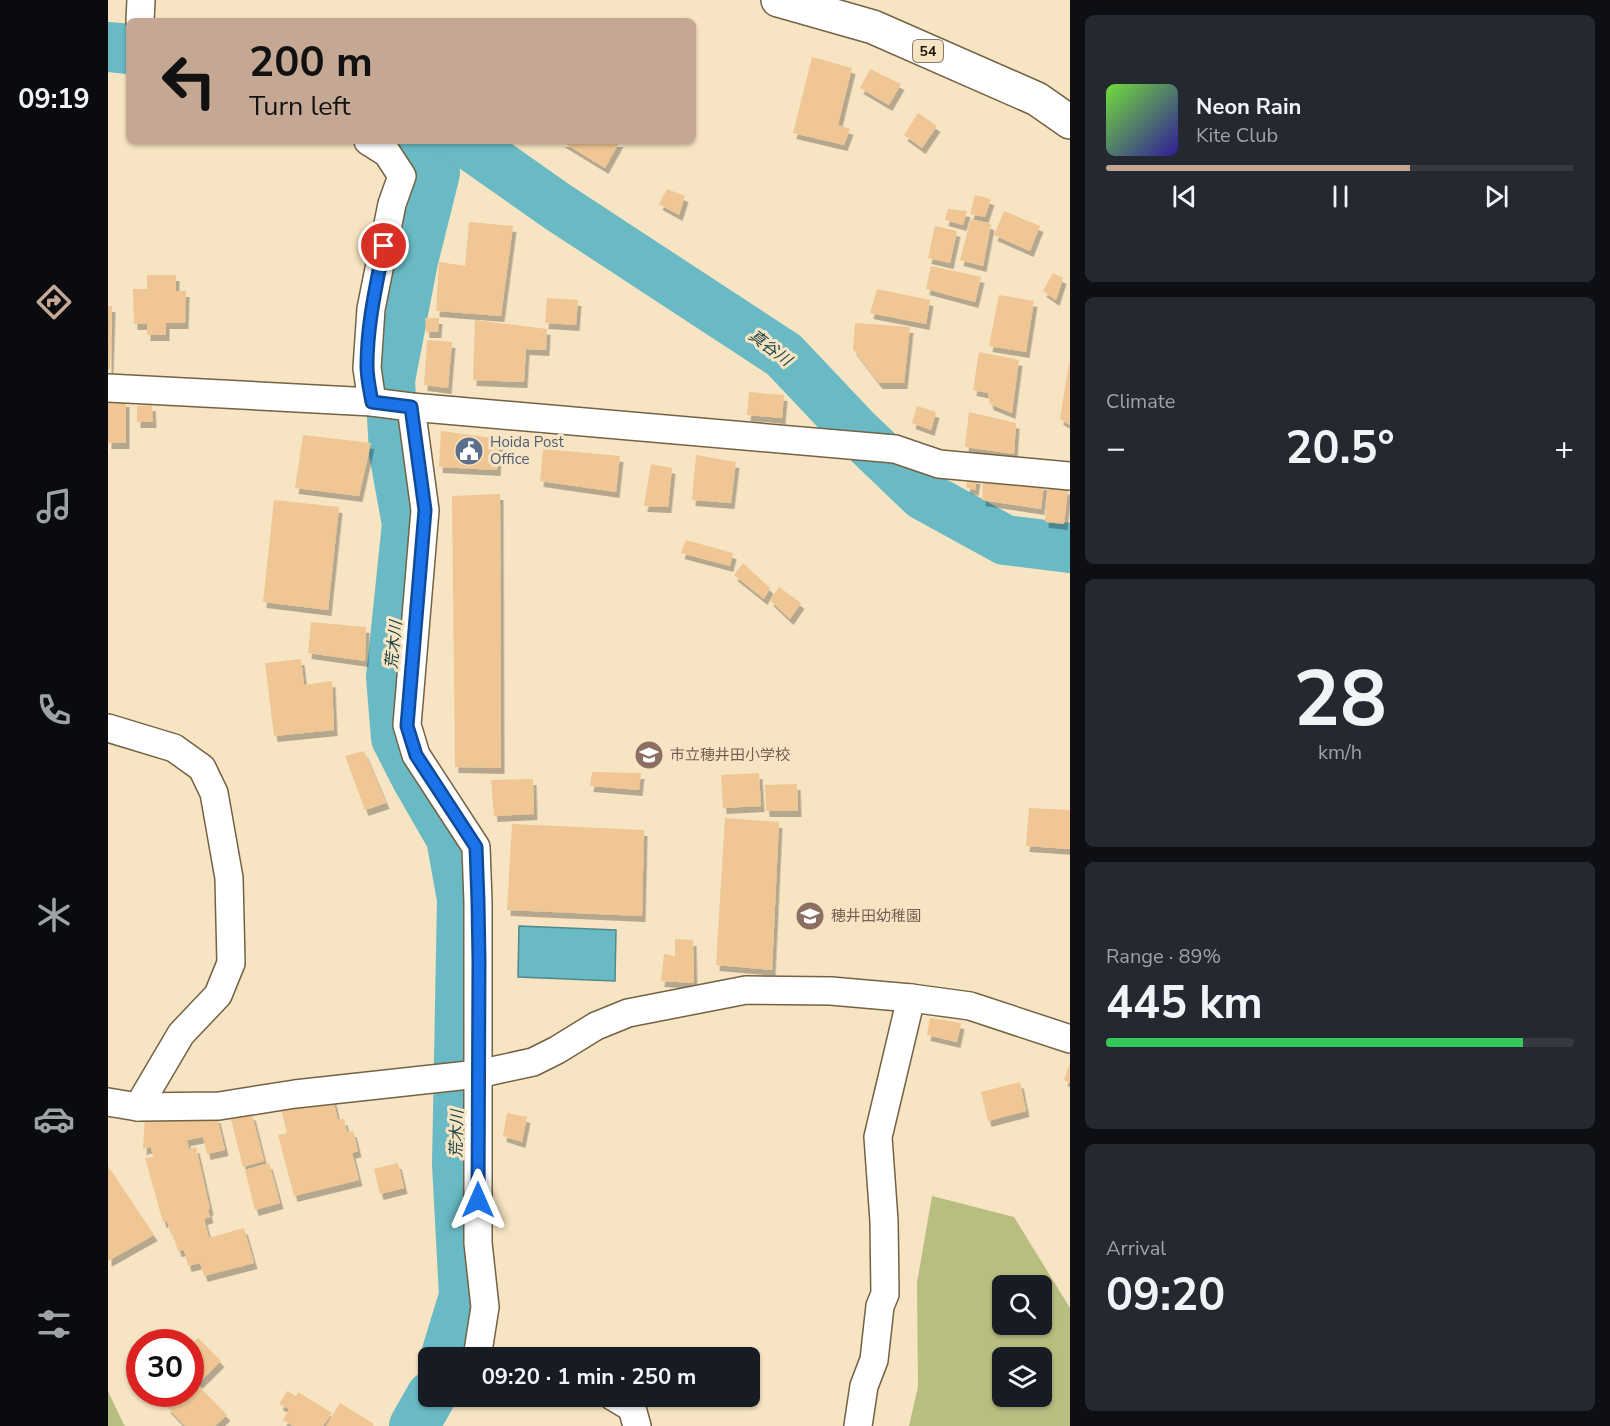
<!DOCTYPE html>
<html lang="en">
<head>
<meta charset="utf-8">
<style>
	:root { --surface:#171b24; --page:#242831; --text:#f1f3f6; --muted:#9ea1a6; --line:#363941; --accent:#c5a894 }
	body { margin:0; font-family:"Nunito Sans","Noto Sans JP",sans-serif; background:var(--page); color:var(--text); height:100vh; display:flex; flex-direction:column; font-size:22px; white-space:nowrap }
	* { box-sizing:border-box; margin:0 }
	p { font-size:20px; color:var(--muted) }
	.icon { flex:none; width:33px; height:33px; fill:none; stroke:currentColor; stroke-width:2; stroke-linecap:round; stroke-linejoin:round }
	.map { position:relative; flex:1; overflow:hidden }
	.panel { display:flex; flex-direction:column; gap:15px; padding:15px; background:#0d0f14; width:540px }
	.panel>* { flex:none }
	.top-card { position:absolute; left:18px; top:18px; width:570px; height:126px; border-radius:9px; box-shadow:0 2px 4px #0004; background:#c5a894; color:#111; overflow:hidden }
	.fabs { position:absolute; left:884px; top:1275px; display:grid; gap:12px }
	.fabs a { display:grid; place-items:center; width:60px; height:60px; border-radius:9px; background:var(--surface); box-shadow:0 2px 4px #0004; font-size:30px }
	.speed { position:absolute; left:18px; top:1329px; display:flex; gap:12px; font-size:30px; font-weight:700; text-align:center }
	.speed>* { display:grid; place-content:center; width:78px; height:78px; border-radius:50%; background:var(--surface); box-shadow:0 2px 4px #0004; line-height:1 }
	.speed .limit { border:9px solid #d22; background:#fff; color:#111 }
	.pin { position:absolute; display:grid; place-items:center; width:51px; height:51px; color:#fff; margin:-26px; border:3px solid #fff; border-radius:50%; box-shadow:0 2px 6px #0007 }
	.me { position:absolute; width:66px; margin:-33px; rotate:0deg; stroke-linejoin:round; filter:drop-shadow(0 0 4px #0008) }
	.turn { display:flex; align-items:center; gap:21px; height:126px; padding:0 24px; font-size:27px }
	.turn .icon { width:78px; height:78px; stroke-width:2.5 }
	.turn b { display:block; font-size:42px; line-height:51px }
	.big { font-size:45px; font-weight:700; line-height:1.1 }
	.panel .card { flex:1; display:flex; flex-direction:column; justify-content:center; gap:9px; min-width:0; padding:0 21px; border-radius:9px; background:var(--page) }
	.panel .dial { align-items:center; gap:0 }
	.dial b { font-size:78px; line-height:1 }
	.song { display:flex; align-items:center; gap:18px }
	.cover { width:72px; height:72px; border-radius:9px; background:linear-gradient(135deg,hsl(100 70% 55%),hsl(250 70% 35%)) }
	.played { height:6px; border-radius:3px; background:linear-gradient(90deg,var(--accent) 65%,var(--line) 65%) }
	.keys { display:flex; justify-content:space-around; direction:ltr }
	.heat { display:flex; justify-content:space-between; align-items:center; font-size:33px; direction:ltr }
	.charge { height:9px; border-radius:4px; background:linear-gradient(90deg,#34c759 89%,var(--line) 0) }
	.trip { position:absolute; left:310px; top:1347px; width:342px; height:60px; border-radius:9px; background:var(--surface); box-shadow:0 2px 4px #0004; font-weight:700; line-height:60px; text-align:center }
	main { display:flex; flex:1; min-height:0 }
	.menu { display:flex; flex-direction:column; width:108px; justify-content:space-around; align-items:center; background:#090b0e; color:var(--muted) }
	.menu .icon { width:42px; height:42px }
	.menu .on { color:var(--accent) }
	.menu b { font-size:27px; color:var(--text) }
	.map>svg:first-child { display:block }
	.forest { fill:#b8bd80; fill-rule:evenodd }
	.water { fill:#69bac4; stroke:#52888c; stroke-width:1.5 }
	.lines { fill:none; stroke-linecap:round; stroke-linejoin:round }
	.river { stroke:#69bac4; stroke-width:50 }
	.building { fill:#efc694; filter:url(#shadow) }
	.street-casing { stroke:#736244; stroke-width:30 }
	.primary-casing { stroke:#736244; stroke-width:36 }
	.street { stroke:#fff; stroke-width:27 }
	.primary { stroke:#fff; stroke-width:33 }
	.route-casing { stroke:#114b97; stroke-width:15 }
	.route { stroke:#1a73e8; stroke-width:10 }
	.labels { text-anchor:middle; dominant-baseline:central; stroke-width:6; stroke-linejoin:round; paint-order:stroke }
	.shield { fill:#f7e4c2; stroke:#5d5240; stroke-width:1.5 }
	.shield-label { font-size:14px; font-weight:bold; fill:#1b1408 }
	.service-label { font-size:15px; fill:#4e5e75; stroke:#f7e4c2; text-anchor:start }
	.education-label { font-size:15px; fill:#785e54; stroke:#f7e4c2; text-anchor:start }
	.water-label { font-size:16px; font-style:italic; fill:#163d42; stroke:#f7e4c2 }
</style>
</head>
<body>
<main>
<nav class="menu">
<b>09:19</b>
<svg class="icon on" aria-label="directions" viewBox="0 0 24 24"><path d="M12 3l9 9-9 9-9-9zM9 14v-3h6M13 9l2 2-2 2"/></svg>
<svg class="icon" aria-label="music" viewBox="0 0 24 24"><path d="M9 18V5l10-2v13"/><circle cx="6" cy="18" r="3"/><circle cx="16" cy="16" r="3"/></svg>
<svg class="icon" aria-label="phone" viewBox="0 0 24 24"><path d="M5 4h4l2 5-3 2q2 4 5 5l2-3 5 2v4C11 20 4 13 5 4z"/></svg>
<svg class="icon" aria-label="climate" viewBox="0 0 24 24"><path d="M12 3v18M4 7l16 10M4 17L20 7"/></svg>
<svg class="icon" aria-label="car" viewBox="0 0 24 24"><path d="M5 17H2v-5l4-1 3-4h7l3 4 3 1v5h-3M9 17h6M6 11h13"/><circle cx="7" cy="17" r="2"/><circle cx="17" cy="17" r="2"/></svg>
<svg class="icon" aria-label="filters" viewBox="0 0 24 24"><path d="M4 7h16M4 17h16"/><circle cx="9" cy="7" r="2"/><circle cx="15" cy="17" r="2"/></svg>
</nav>
<div class="map">
<svg width="962" height="1426" viewBox="0 0 962 1426">
	<defs>
		<filter id="shadow"><feDropShadow dx="3.5" dy="6" stdDeviation="0" flood-color="#0004"/></filter>
	</defs>
	<rect width="100%" height="100%" fill="#f7e4c2"/>
	<g class="forest">
		<path d="M 824,1196 L 906,1217 L 962,1308 L 962,1426 L 801,1426 L 810,1387 L 809,1283 ZM 894,1286 L 933,1286 L 933,1324 L 894,1324 ZM 894,1358 L 933,1358 L 933,1396 L 894,1396 Z"/>
		<path d="M 0,1391 L 15,1423 L 17,1426 L 0,1426 Z"/>
	</g>
	<path class="water" d="M 411,926 L 508,930 L 507,981 L 410,977 Z"/>
	<g class="lines">
		<g class="river">
			<path d="M 0,47 L 21,49"/>
			<path d="M 313,141 L 327,173 L 305,261 L 282,380 L 286,453 L 299,524 L 283,677 L 288,738 L 309,779 L 343,838 L 354,899 L 349,1164 L 356,1296 L 337,1358"/>
			<path d="M 353,141 L 366,148 L 450,207 L 676,355 L 746,429 L 815,495 L 897,540 L 962,548"/>
			<path d="M 306,1426 L 323,1396"/>
		</g>
	</g>
	<g class="building">
		<path d="M 704,57 L 744,68 L 730,125 L 742,129 L 736,145 L 685,133 Z"/>
		<path d="M 762,69 L 793,84 L 781,105 L 752,88 Z"/>
		<path d="M 810,113 L 829,126 L 814,148 L 796,135 Z"/>
		<path d="M 453,141 L 512,141 L 497,168 Z"/>
		<path d="M 559,189 L 577,196 L 571,215 L 551,204 Z"/>
		<path d="M 867,195 L 883,199 L 877,217 L 862,214 Z"/>
		<path d="M 840,209 L 859,211 L 855,225 L 837,220 Z"/>
		<path d="M 896,211 L 932,226 L 922,251 L 886,235 Z"/>
		<path d="M 863,219 L 883,224 L 875,266 L 852,260 Z"/>
		<path d="M 361,222 L 405,226 L 393,316 L 328,311 L 331,262 L 357,266 Z"/>
		<path d="M 827,226 L 849,231 L 842,263 L 820,258 Z"/>
		<path d="M 823,266 L 873,277 L 867,302 L 818,289 Z"/>
		<path d="M 945,273 L 955,278 L 948,300 L 935,291 Z"/>
		<path d="M 39,275 L 68,275 L 68,291 L 78,291 L 77,323 L 58,323 L 58,335 L 39,335 L 39,324 L 26,324 L 25,289 L 39,289 Z"/>
		<path d="M 769,289 L 822,300 L 818,324 L 762,313 Z"/>
		<path d="M 891,295 L 926,301 L 918,352 L 881,346 Z"/>
		<path d="M 439,298 L 470,300 L 468,325 L 437,323 Z"/>
		<path d="M 0,306 L 4,306 L 2,369 L 0,369 Z"/>
		<path d="M 317,318 L 331,318 L 330,332 L 318,332 Z"/>
		<path d="M 367,320 L 439,329 L 438,350 L 418,349 L 416,382 L 365,380 Z"/>
		<path d="M 747,323 L 802,327 L 796,383 L 771,383 L 745,349 Z"/>
		<path d="M 319,340 L 344,342 L 340,388 L 316,385 Z"/>
		<path d="M 871,352 L 911,360 L 904,413 L 882,404 L 880,393 L 865,390 Z"/>
		<path d="M 961,363 L 962,363 L 962,425 L 952,419 Z"/>
		<path d="M 641,392 L 676,395 L 674,418 L 639,415 Z"/>
		<rect x="0" y="401" width="18" height="42"/>
		<path d="M 44,405 L 45,422 L 29,422 L 29,406 Z"/>
		<path d="M 809,406 L 828,412 L 823,430 L 804,423 Z"/>
		<path d="M 861,412 L 908,423 L 906,454 L 857,447 Z"/>
		<path d="M 333,431 L 392,439 L 389,470 L 331,467 Z"/>
		<path d="M 195,435 L 263,443 L 251,496 L 187,488 Z"/>
		<path d="M 435,449 L 512,456 L 508,492 L 432,481 Z"/>
		<path d="M 588,455 L 628,462 L 623,503 L 584,500 Z"/>
		<path d="M 543,464 L 564,468 L 560,507 L 536,506 Z"/>
		<path d="M 860,477 L 869,478 L 867,490 L 858,487 Z"/>
		<path d="M 875,479 L 936,484 L 933,509 L 874,500 Z"/>
		<path d="M 940,485 L 960,489 L 956,524 L 937,522 Z"/>
		<path d="M 392,494 L 393,768 L 347,767 L 344,496 Z"/>
		<path d="M 166,500 L 231,507 L 220,610 L 155,602 Z"/>
		<path d="M 578,540 L 625,553 L 622,566 L 573,553 Z"/>
		<path d="M 635,563 L 662,588 L 656,599 L 626,575 Z"/>
		<path d="M 671,587 L 693,603 L 682,619 L 662,600 Z"/>
		<path d="M 203,622 L 258,627 L 257,661 L 200,653 Z"/>
		<path d="M 193,659 L 196,685 L 224,681 L 226,730 L 166,736 L 157,663 Z"/>
		<path d="M 256,751 L 278,803 L 257,810 L 237,756 Z"/>
		<path d="M 484,772 L 533,773 L 531,790 L 482,786 Z"/>
		<path d="M 651,773 L 653,806 L 615,808 L 613,775 Z"/>
		<path d="M 425,779 L 426,814 L 386,816 L 383,780 Z"/>
		<path d="M 689,784 L 690,811 L 658,811 L 657,785 Z"/>
		<path d="M 921,808 L 962,810 L 962,849 L 918,846 Z"/>
		<path d="M 617,818 L 671,822 L 664,970 L 608,965 Z"/>
		<path d="M 404,824 L 536,830 L 534,916 L 399,910 Z"/>
		<path d="M 567,939 L 585,940 L 586,983 L 553,981 L 556,954 L 567,956 Z"/>
		<path d="M 822,1018 L 853,1023 L 849,1042 L 819,1035 Z"/>
		<path d="M 962,1063 L 962,1083 L 956,1080 Z"/>
		<path d="M 912,1082 L 918,1111 L 880,1121 L 873,1092 Z"/>
		<path d="M 224,1095 L 230,1120 L 236,1119 L 239,1132 L 245,1131 L 250,1151 L 244,1153 L 251,1180 L 186,1196 L 170,1135 L 179,1133 L 173,1108 Z"/>
		<path d="M 399,1113 L 419,1117 L 414,1142 L 395,1136 Z"/>
		<path d="M 144,1114 L 156,1161 L 135,1167 L 123,1119 Z"/>
		<path d="M 37,1116 L 109,1117 L 117,1150 L 99,1154 L 95,1137 L 79,1140 L 81,1149 L 88,1147 L 102,1209 L 100,1210 L 102,1217 L 96,1219 L 101,1238 L 136,1228 L 146,1263 L 96,1276 L 92,1263 L 80,1266 L 76,1250 L 70,1251 L 65,1234 L 63,1234 L 59,1221 L 55,1222 L 37,1158 L 45,1157 L 43,1147 L 35,1149 Z"/>
		<path d="M 161,1163 L 172,1203 L 147,1210 L 137,1170 Z"/>
		<path d="M 290,1163 L 296,1188 L 272,1194 L 266,1169 Z"/>
		<path d="M 0,1166 L 46,1235 L 0,1261 Z"/>
		<path d="M 90,1338 L 113,1361 L 91,1383 L 84,1376 L 82,1377 L 82,1345 Z"/>
		<path d="M 86,1381 L 119,1415 L 107,1426 L 77,1426 L 59,1407 L 73,1394 L 82,1394 L 82,1384 Z"/>
		<path d="M 179,1391 L 188,1396 L 190,1392 L 224,1413 L 215,1426 L 185,1426 L 175,1420 L 181,1409 L 171,1404 Z"/>
		<path d="M 232,1403 L 266,1424 L 265,1426 L 218,1426 Z"/>
	</g>
	<g class="lines">
		<g class="street-casing">
			<g id="street">
				<path d="M 32,21 L 33,0"/>
				<path d="M 260,141 L 279,153 L 294,176 L 284,204 L 263,309 L 259,368 L 264,402"/>
				<path d="M 0,388 L 264,402 L 303,407 L 787,449 L 831,464 L 962,476"/>
				<path d="M 303,407 L 317,510 L 299,725 L 308,755 L 368,847 L 370,902 L 370,1243 L 377,1307 L 369,1358"/>
				<path d="M 0,728 L 66,748 L 94,768 L 106,793 L 121,878 L 123,963 L 110,995 L 73,1034 L 30,1107"/>
				<path d="M 0,1102 L 30,1107 L 111,1106 L 187,1094 L 370,1074 L 425,1062 L 449,1050 L 488,1026 L 520,1013 L 638,990 L 723,991 L 803,998 L 862,1006 L 962,1039"/>
				<path d="M 504,1396 L 524,1408 L 529,1426"/>
				<path d="M 750,1426 L 756,1386 L 766,1360 L 772,1306 L 777,1294 L 776,1221 L 770,1137 L 803,998"/>
			</g>
		</g>
		<g class="primary-casing">
			<path id="primary" d="M 670,0 L 765,27 L 929,99 L 962,122"/>
		</g>
		<use href="#street" class="street"/>
		<use href="#primary" class="primary"/>
	</g>
	<g class="lines">
		<g class="route-casing">
			<path id="route" d="M 276,246 C 268,286 259,325 259,366 C 259,378 262,391 264,402 L 303,407 L 317,510 L 299,726 L 308,755 L 368,847 L 370,902 L 371,960 L 370,1200"/>
		</g>
		<use href="#route" class="route"/>
	</g>
	<defs>
		<g id="civic-disc" transform="scale(1.5)"><circle r="9.5" fill="#5c6f8a" stroke="#f7e4c2"/><path d="M-.6-6.5H3V-4.5H.6V-3L4-1V1h2V6H-6V1h2V-1L-.6-3ZM-1.2 2.5V6h2.4V2.5Z" fill="#fff"/></g>
		<g id="school-disc" transform="scale(1.5)"><circle r="9.5" fill="#8d6e63" stroke="#f7e4c2"/><path d="M0-5L7-2L0 1L-7-2ZM-4 1L0 2.5L4 1V4Q0 6-4 4Z" fill="#fff"/></g>
	</defs>
	<g fill-rule="evenodd">
		<use href="#civic-disc" x="361" y="451"/>
		<use href="#school-disc" x="541" y="755"/>
		<use href="#school-disc" x="702" y="916"/>
	</g>
	<g class="labels">
		<rect class="shield" x="805" y="40" width="30" height="22" rx="4.5"/>
		<g class="shield-label">
			<text x="820" y="51">54</text>
		</g>
		<g class="service-label">
			<text x="382" y="442">Hoida Post<tspan x="382" dy="17">Office</tspan></text>
		</g>
		<g class="education-label">
			<text x="562" y="755">市立穂井田小学校</text>
			<text x="723" y="916">穂井田幼稚園</text>
		</g>
		<g class="water-label">
			<text transform="translate(662 348) rotate(37)">真谷川</text>
			<text transform="translate(286 645) rotate(-84)">荒木川</text>
			<text transform="translate(349 1134) rotate(-89)">荒木川</text>
		</g>
	</g>
</svg>
<div class="fabs">
<a><svg class="icon" aria-label="search" viewBox="0 0 24 24"><circle cx="10" cy="10" r="6"/><path d="M15 15l6 6"/></svg></a>
<a><svg class="icon" aria-label="layers" viewBox="0 0 24 24"><path d="M12 4l9 5-9 5-9-5zM3 14l9 5 9-5"/></svg></a>
</div>
<div class="speed"><div class="limit">30</div></div>
<div class="pin" style="left:276px;top:246px;background:#d93025"><svg class="icon" aria-label="arrive" viewBox="0 0 24 24"><path d="M6 21V4h12l-3 4 3 4H6"/></svg></div>
<svg class="me" style="left:370px;top:1200px" viewBox="-20 -20 40 40"><path d="M0-17L14 15 0 8-14 15z" fill="#1a73e8" stroke="#fff" stroke-width="4"/></svg>
<div class="trip">09:20 · 1 min · 250 m</div>
<div class="top-card">
<div class="turn"><svg class="icon" aria-label="left" viewBox="0 0 24 24"><path d="M17 20v-9H6M10 6l-5 5 5 5"/></svg><div><b>200 m</b>Turn left</div></div>
</div>
</div>
<section class="panel">
<div class="card">
<div class="song"><i class="cover"></i><div><b>Neon Rain</b><p>Kite Club</p></div></div>
<div class="played"></div>
<div class="keys"><svg class="icon" aria-label="previous" viewBox="0 0 24 24"><path d="M18 5L8 12l10 7zM5 5v14"/></svg><svg class="icon" aria-label="pause" viewBox="0 0 24 24"><path d="M8 5v14M16 5v14"/></svg><svg class="icon" aria-label="next" viewBox="0 0 24 24"><path d="M6 5l10 7-10 7zM19 5v14"/></svg></div>
</div>
<div class="card"><p>Climate</p>
<div class="heat"><a>−</a><b class="big">20.5°</b><a>+</a></div>
</div>
<div class="card dial"><b>28</b><p>km/h</p></div>
<div class="card"><p>Range · 89%</p><b class="big">445 km</b><div class="charge"></div></div>
<div class="card"><p>Arrival</p><b class="big">09:20</b></div>
</section>
</main>
</body>
</html>
